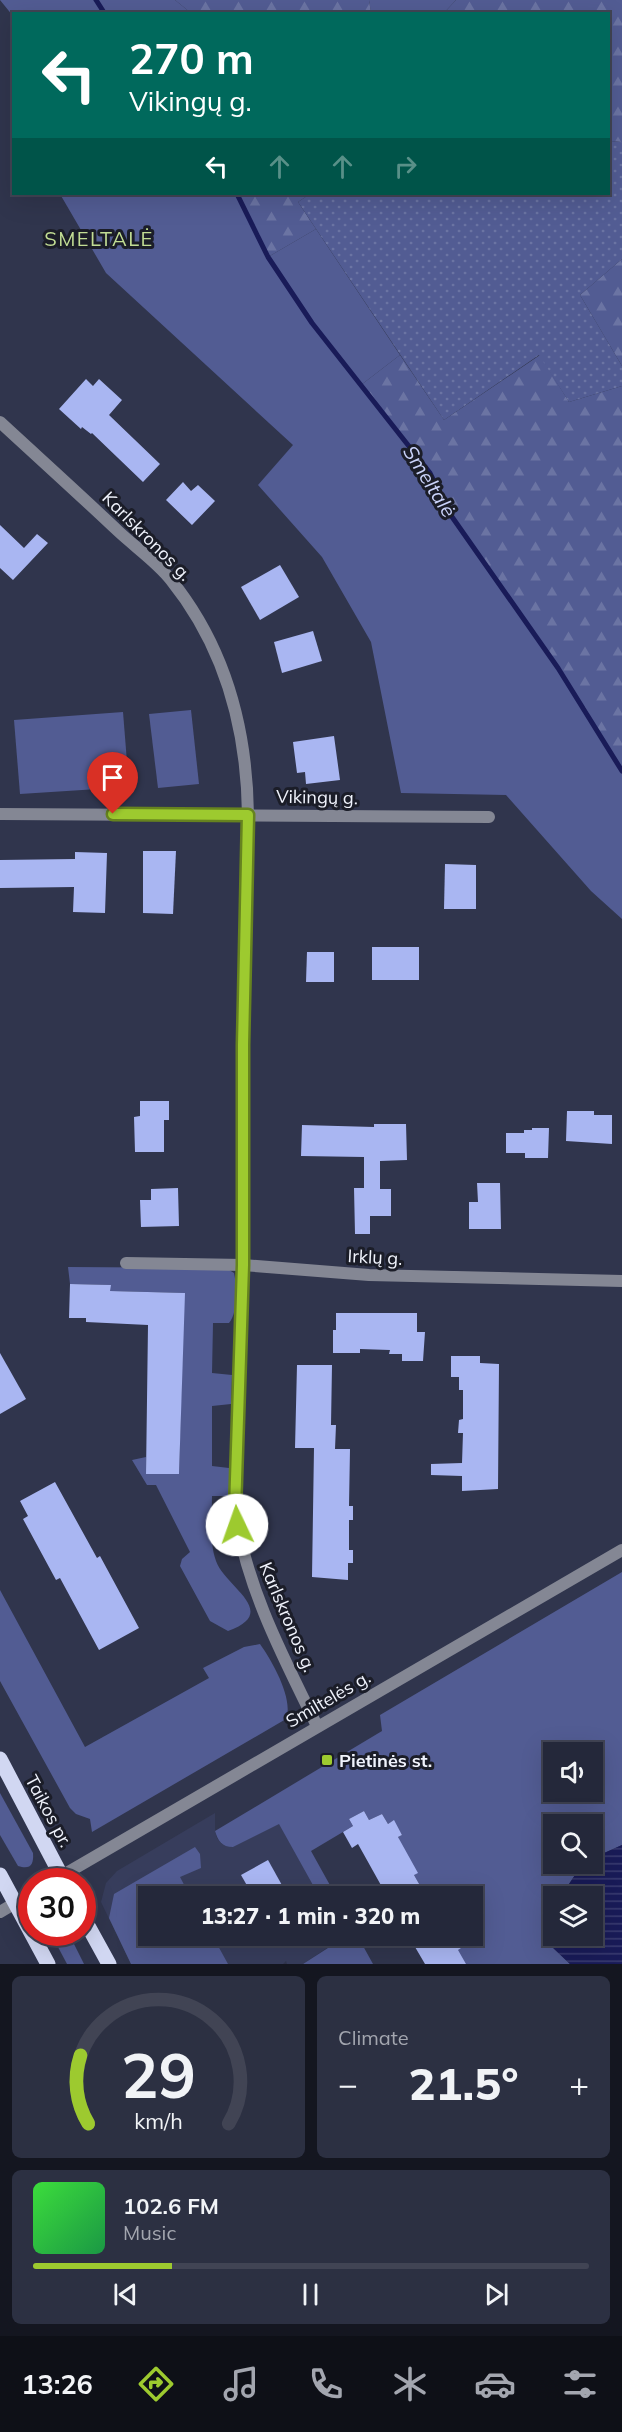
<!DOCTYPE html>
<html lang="en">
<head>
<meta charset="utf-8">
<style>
	:root { --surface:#24283a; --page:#2c3042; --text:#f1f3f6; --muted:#a3a6af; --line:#414454; --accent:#9dca2f }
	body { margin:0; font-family:Mulish,sans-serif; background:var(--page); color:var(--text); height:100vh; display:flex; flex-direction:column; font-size:22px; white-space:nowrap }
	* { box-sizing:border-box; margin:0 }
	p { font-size:20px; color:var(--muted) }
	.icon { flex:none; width:33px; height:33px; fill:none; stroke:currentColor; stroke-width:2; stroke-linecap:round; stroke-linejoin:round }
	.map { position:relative; height:1964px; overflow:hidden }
	.side { display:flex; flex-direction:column; gap:12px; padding:12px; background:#141620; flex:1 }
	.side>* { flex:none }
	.top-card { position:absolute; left:12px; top:12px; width:598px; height:183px; border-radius:0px; box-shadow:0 6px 24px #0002,0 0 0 2px var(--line); background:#00695c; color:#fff; overflow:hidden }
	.tools { position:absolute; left:543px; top:1742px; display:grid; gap:12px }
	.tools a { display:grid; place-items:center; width:60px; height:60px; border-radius:0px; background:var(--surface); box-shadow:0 6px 24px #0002,0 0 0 2px var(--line); font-size:30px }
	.speed { position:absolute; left:18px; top:1868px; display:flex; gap:12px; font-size:30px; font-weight:700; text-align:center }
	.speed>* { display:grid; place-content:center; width:78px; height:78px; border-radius:50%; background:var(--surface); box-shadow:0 6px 24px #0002,0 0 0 2px var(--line); line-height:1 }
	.speed .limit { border:9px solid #d22; background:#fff; color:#111 }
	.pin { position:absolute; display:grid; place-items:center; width:51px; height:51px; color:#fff; margin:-62px -26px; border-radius:50% 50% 50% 0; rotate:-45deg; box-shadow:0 0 6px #0007 }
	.pin .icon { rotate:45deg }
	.me { position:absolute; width:66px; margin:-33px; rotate:357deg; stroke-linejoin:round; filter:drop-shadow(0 0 4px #0008) }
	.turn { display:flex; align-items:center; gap:21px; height:126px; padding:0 18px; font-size:27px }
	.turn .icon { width:78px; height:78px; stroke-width:2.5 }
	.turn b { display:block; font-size:42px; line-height:51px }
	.lanes { display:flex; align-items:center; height:57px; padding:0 18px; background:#0003; justify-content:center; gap:30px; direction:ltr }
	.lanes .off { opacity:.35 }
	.big { font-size:45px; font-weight:800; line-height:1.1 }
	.side .tile { flex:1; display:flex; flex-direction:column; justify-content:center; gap:9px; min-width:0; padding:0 21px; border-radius:9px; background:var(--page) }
	.side .dial { align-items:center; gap:0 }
	.dial svg { height:156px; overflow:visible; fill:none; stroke:var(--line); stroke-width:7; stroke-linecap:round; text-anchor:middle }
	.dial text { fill:var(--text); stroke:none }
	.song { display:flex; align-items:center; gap:18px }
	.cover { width:72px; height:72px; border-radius:9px; background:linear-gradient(135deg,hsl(120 70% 55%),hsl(140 70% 35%)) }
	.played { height:6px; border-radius:3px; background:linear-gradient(90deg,var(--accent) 25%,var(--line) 25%) }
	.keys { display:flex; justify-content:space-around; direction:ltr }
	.heat { display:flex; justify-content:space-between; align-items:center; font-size:33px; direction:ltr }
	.side .tiles { flex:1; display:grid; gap:12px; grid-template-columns:1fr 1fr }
	.tile:last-child { grid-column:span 2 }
	.trip { position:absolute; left:138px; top:1886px; width:345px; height:60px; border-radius:0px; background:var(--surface); box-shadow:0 6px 24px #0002,0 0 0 2px var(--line); font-weight:800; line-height:60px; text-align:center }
	.tabs { display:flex; height:96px; justify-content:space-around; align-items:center; background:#0e1017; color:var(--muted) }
	.tabs .icon { width:42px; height:42px }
	.tabs .current { color:var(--accent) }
	.tabs b { font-size:27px; color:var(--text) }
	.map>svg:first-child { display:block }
	.built { fill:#373d5c }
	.green { fill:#525c93; fill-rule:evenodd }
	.forest { fill:url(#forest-firs) }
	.garden { fill:url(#garden-dots) }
	.water { fill:url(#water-rules) }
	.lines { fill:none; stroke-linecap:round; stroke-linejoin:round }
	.stream { stroke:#191b58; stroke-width:5 }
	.building { fill:#a9b6f2 }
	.minor { stroke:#848794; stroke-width:12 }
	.tertiary { stroke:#848794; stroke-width:12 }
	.primary { stroke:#d1d7f2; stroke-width:15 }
	.route-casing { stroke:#66831f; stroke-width:15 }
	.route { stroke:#9dca2f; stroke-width:10 }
	.poi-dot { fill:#9dca2f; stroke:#1b1d28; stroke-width:2 }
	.labels { text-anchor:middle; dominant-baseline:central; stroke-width:6; stroke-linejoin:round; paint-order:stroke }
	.street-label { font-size:18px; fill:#f0f3fc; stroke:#1b1d28 }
	.poi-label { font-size:18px; font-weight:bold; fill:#f0f3fc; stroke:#1b1d28; text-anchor:start }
	.neighbourhood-label { font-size:20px; letter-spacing:1.5px; fill:#c2dd94; stroke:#1b1d28 }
	.water-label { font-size:20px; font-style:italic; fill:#cad3fa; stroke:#1b1d28 }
</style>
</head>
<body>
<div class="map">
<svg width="622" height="1964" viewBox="0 0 622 1964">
	<defs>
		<pattern id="forest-firs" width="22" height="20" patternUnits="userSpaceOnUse" patternTransform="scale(1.5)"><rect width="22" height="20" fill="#525c93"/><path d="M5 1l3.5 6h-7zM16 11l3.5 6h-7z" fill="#6b74a3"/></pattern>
		<pattern id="garden-dots" width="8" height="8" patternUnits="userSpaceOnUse" patternTransform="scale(1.5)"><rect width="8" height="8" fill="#525c93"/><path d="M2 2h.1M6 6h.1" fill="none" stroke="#6b74a3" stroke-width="1.8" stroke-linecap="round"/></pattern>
		<pattern id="water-rules" width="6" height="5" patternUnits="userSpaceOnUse" patternTransform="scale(1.5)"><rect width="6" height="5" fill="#191b58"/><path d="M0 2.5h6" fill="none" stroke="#3b3d71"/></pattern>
	</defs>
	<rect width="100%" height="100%" fill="#30354d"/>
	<path class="built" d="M 215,1813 L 215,1831 L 217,1838 L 221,1843 L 233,1847 L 279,1823 L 319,1896 L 148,1896 L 148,1935 L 340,1935 L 342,1938 L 303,1964 L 287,1964 L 286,1961 L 283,1964 L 131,1964 L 101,1902 L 106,1883 L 117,1871 Z"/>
	<g class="green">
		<path d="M 0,0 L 175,0 L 191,13 L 14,14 L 13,16 Z"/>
		<path d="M 369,0 L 456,0 L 443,14 L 371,13 Z"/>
		<path d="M 60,194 L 237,194 L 268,257 L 316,229 L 400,355 L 361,385 L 430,473 L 450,514 L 558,668 L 622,771 L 622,919 L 591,891 L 506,795 L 401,793 L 371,642 L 322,557 L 258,485 L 293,445 L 106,273 Z"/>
		<path d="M 191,710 L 199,784 L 158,788 L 149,714 Z"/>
		<path d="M 123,712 L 129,787 L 20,794 L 14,720 Z"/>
		<path d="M 68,1267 L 226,1268 L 234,1273 C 237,1286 238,1313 229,1323 L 213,1323 L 212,1373 L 232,1375 L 231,1404 L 212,1406 L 212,1466 L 229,1468 L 229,1496 L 212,1496 C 212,1517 209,1541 216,1561 C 225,1587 281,1612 228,1631 L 210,1621 L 180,1566 L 182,1559 L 190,1552 L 156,1485 L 147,1485 L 132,1460 L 146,1457 L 146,1474 L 179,1474 L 184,1293 L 110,1291 L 110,1285 L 70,1284 Z"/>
		<path d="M 622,1572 L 622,1845 L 593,1858 L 592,1824 L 554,1824 L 554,1863 L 583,1863 L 561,1896 L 554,1896 C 553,1910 546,1920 543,1934 L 550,1945 L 570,1964 L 458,1964 L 458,1935 L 472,1935 L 472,1896 L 426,1896 L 414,1875 L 398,1837 L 402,1835 L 393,1821 L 388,1824 L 382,1814 L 369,1820 L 364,1811 L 349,1819 L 353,1826 L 311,1851 L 336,1896 L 319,1896 L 279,1824 L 233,1847 C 222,1847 218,1841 215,1831 L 382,1731 L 380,1715 ZM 554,1752 L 592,1752 L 592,1791 L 554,1791 Z"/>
		<path d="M 0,1590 L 85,1747 L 209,1678 L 203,1668 L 244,1647 L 260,1644 C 272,1661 294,1699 286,1719 L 92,1832 L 90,1819 L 76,1814 L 70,1808 L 0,1681 Z"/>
		<path d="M 0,1793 L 33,1853 C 34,1865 30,1870 18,1866 L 0,1835 Z"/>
		<path d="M 195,1847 L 200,1854 L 201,1868 L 180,1877 L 190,1896 L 148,1896 L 148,1935 L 212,1935 L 228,1964 L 131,1964 L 109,1918 L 114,1894 Z"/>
		<path d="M 50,1932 L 68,1932 L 84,1964 L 67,1964 Z"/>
		<path d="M 340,1935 L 357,1935 L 373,1964 L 303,1964 L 342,1939 Z"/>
	</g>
	<g class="forest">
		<path d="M 175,0 L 369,0 L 371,13 L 191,13 Z"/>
		<path d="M 456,0 L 622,0 L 622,142 L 609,141 L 609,14 L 443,14 Z"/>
		<path d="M 237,194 L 310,194 L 298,202 L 316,229 L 268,257 Z"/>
		<path d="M 622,259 L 622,366 L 580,295 Z"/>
		<path d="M 400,355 L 444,420 L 540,355 L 569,402 L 622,386 L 622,771 L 558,668 L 450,514 L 430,473 L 361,385 Z"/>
	</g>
	<path class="garden" d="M 609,141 L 622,142 L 622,259 L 580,295 L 622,366 L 622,386 L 569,402 L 539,355 L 444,420 L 298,202 L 310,194 L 609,194 Z"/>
	<path class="water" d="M 622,1845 L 622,1964 L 570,1964 L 550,1945 L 543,1934 L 546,1920 L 553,1908 L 554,1935 L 592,1935 L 592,1896 L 561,1896 L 583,1863 L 592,1863 L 593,1858 Z"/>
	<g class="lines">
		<g class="stream">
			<path d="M 96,0 L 105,14"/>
			<path d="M 237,194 L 268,257 L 312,323 L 430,473 L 450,514 L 558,668 L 622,771"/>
		</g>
	</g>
	<g class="building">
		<path d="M 86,379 L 93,386 L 99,379 L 122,400 L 109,415 L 160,464 L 143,482 L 92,433 L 91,434 L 82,427 L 81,429 L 59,409 Z"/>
		<path d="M 183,482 L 191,491 L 198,485 L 215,501 L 192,525 L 166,500 Z"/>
		<path d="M 0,525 L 24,548 L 37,534 L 48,543 L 13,580 L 0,568 Z"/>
		<path d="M 280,565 L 299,597 L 260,620 L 241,587 Z"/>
		<path d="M 313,631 L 322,661 L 282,673 L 274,642 Z"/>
		<path d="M 334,736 L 340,780 L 306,784 L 305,772 L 297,773 L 293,742 Z"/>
		<path d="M 143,851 L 176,851 L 173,914 L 143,913 Z"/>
		<path d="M 75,852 L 107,853 L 105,913 L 73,912 L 74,887 L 0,888 L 0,860 L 75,859 Z"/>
		<path d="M 445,864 L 476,865 L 476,909 L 444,909 Z"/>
		<rect x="372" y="947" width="47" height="33"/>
		<path d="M 307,952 L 334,952 L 334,982 L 306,982 Z"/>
		<path d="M 140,1101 L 169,1101 L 169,1120 L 164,1120 L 164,1152 L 135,1152 L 134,1117 L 140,1116 Z"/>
		<path d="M 567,1111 L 594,1111 L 594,1115 L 612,1115 L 612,1144 L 566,1141 Z"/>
		<path d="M 374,1124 L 406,1124 L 407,1160 L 380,1161 L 380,1189 L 391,1189 L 391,1216 L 370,1216 L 370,1234 L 355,1234 L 354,1188 L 364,1188 L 364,1157 L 301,1156 L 302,1125 L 374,1127 Z"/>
		<path d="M 532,1128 L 549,1128 L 548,1158 L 525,1158 L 525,1153 L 506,1153 L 506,1133 L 524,1133 L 524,1130 L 532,1130 Z"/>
		<path d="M 477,1183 L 500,1183 L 501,1229 L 469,1229 L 469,1202 L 478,1202 Z"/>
		<path d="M 178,1188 L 179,1226 L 141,1227 L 140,1200 L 151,1200 L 151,1189 Z"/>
		<path d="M 70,1284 L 111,1285 L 110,1291 L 185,1293 L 179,1474 L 146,1474 L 148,1325 L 86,1322 L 86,1318 L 69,1318 Z"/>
		<path d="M 336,1313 L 417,1313 L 417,1332 L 425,1332 L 423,1361 L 402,1361 L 402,1354 L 389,1354 L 390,1350 L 360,1349 L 360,1353 L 333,1353 L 333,1330 L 336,1330 Z"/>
		<path d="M 0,1353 L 26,1399 L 0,1414 Z"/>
		<path d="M 451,1356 L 480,1356 L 480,1363 L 499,1364 L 498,1489 L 462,1491 L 462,1476 L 431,1475 L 431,1464 L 462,1463 L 463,1433 L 458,1433 L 459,1420 L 463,1419 L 463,1390 L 459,1390 L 459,1377 L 451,1377 Z"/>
		<path d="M 297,1365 L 332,1365 L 331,1425 L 336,1425 L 335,1449 L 350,1449 L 349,1506 L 353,1506 L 353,1520 L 349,1520 L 349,1550 L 353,1550 L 353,1563 L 348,1563 L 348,1580 L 312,1577 L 314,1448 L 295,1448 Z"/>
		<path d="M 55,1482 L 97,1558 L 100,1556 L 139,1628 L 99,1650 L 60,1578 L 56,1580 L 23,1519 L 28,1516 L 20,1501 Z"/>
		<path d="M 364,1811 L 369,1820 L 382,1814 L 388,1824 L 394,1820 L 402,1835 L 398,1837 L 418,1873 L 414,1875 L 426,1896 L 387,1896 L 358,1844 L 352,1848 L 343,1832 L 353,1826 L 349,1819 Z"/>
		<path d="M 268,1860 L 288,1896 L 253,1896 L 241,1875 Z"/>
		<path d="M 408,1935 L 458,1935 L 464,1946 L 458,1950 L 466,1964 L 425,1964 Z"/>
	</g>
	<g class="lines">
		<g class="minor">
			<path d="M 0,422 C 39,458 79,494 118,531 C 135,547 157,562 171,580 C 225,647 247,730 248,815 L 243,1045 L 243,1265 L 235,1510 C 246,1587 283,1657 317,1726"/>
			<path d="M 0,814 L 489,817"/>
			<path d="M 126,1263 L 243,1265 L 369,1275 L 622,1281"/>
		</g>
		<g class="tertiary">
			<path d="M 53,1881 L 622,1550"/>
			<path d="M 0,1912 L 32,1893"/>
		</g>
		<g class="primary">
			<path d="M 0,1759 L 64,1881"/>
			<path d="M 0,1875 L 48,1964"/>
			<path d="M 82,1915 L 109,1964"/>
		</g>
	</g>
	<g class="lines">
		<g class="route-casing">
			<path id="route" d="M 113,814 L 248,815 L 243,1045 L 243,1265 L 235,1510 L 237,1525"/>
		</g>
		<use href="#route" class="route"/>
	</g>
	<rect class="poi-dot" x="321" y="1754" width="12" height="12" rx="3"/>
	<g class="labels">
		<g class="street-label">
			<text transform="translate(147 536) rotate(45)">Karlskronos g.</text>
			<text transform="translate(317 797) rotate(1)">Vikingų g.</text>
			<text transform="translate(375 1257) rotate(3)">Irklų g.</text>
			<text transform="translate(288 1617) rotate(67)">Karlskronos g.</text>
			<text transform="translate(328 1699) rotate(-30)">Smiltelės g.</text>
			<text transform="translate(49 1811) rotate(62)">Taikos pr.</text>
		</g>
		<g class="poi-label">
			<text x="339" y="1760">Pietinės st.</text>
		</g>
		<g class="neighbourhood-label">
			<text x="99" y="238">SMELTALĖ</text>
		</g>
		<g class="water-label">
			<text transform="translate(430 481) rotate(58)">Smeltalė</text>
		</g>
	</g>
</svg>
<div class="tools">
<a><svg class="icon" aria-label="sound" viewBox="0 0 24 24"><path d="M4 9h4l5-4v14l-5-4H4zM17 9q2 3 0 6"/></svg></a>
<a><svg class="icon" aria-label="search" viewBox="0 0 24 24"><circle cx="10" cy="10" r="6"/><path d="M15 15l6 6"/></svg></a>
<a><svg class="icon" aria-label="layers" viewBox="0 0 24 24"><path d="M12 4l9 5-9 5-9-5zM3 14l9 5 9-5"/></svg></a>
</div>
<div class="speed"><div class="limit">30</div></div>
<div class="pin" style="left:113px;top:814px;background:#d93025"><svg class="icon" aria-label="arrive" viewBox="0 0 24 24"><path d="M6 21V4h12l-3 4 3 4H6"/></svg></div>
<svg class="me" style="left:237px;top:1525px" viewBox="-20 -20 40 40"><circle r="19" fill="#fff"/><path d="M0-13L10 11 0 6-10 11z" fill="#9dca2f"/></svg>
<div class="trip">13:27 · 1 min · 320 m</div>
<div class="top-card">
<div class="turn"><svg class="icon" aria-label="left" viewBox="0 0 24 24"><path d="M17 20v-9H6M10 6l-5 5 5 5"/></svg><div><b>270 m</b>Vikingų g.</div></div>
<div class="lanes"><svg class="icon" aria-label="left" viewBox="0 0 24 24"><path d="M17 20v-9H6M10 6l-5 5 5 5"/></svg><svg class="icon off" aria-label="ahead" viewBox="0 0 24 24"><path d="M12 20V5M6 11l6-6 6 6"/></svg><svg class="icon off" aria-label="ahead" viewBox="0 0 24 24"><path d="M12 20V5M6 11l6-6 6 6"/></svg><svg class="icon off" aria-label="right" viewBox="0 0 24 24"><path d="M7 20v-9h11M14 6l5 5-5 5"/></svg></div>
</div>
</div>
<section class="side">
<div class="tiles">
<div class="tile dial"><svg viewBox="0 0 100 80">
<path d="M14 69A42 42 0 1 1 86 69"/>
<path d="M14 69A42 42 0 0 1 10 34" stroke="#9dca2f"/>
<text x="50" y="56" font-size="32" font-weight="700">29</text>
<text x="50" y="72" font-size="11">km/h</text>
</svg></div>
<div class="tile"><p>Climate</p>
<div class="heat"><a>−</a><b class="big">21.5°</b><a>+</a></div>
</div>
<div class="tile">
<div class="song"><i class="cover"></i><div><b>102.6 FM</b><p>Music</p></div></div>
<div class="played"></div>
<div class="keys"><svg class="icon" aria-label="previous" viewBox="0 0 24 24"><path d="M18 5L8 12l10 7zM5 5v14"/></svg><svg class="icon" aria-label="pause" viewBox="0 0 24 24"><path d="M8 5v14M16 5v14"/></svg><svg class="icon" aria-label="next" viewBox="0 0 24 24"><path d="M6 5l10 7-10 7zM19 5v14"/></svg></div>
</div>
</div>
</section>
<nav class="tabs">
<b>13:26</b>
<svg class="icon current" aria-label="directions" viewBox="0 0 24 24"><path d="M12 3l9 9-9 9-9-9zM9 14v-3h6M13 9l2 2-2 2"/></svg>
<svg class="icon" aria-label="music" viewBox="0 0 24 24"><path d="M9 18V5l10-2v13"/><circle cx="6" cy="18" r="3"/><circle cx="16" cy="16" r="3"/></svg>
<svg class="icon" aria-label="phone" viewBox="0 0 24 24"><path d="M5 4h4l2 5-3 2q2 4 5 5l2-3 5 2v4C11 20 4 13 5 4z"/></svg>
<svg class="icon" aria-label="climate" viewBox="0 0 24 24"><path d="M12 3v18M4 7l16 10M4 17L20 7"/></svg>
<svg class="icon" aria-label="car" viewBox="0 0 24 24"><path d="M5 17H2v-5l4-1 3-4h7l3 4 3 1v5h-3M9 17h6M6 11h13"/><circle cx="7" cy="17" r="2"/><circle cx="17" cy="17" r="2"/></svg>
<svg class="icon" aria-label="filters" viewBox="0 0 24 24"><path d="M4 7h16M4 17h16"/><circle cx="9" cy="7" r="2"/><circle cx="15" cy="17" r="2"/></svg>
</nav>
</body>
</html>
